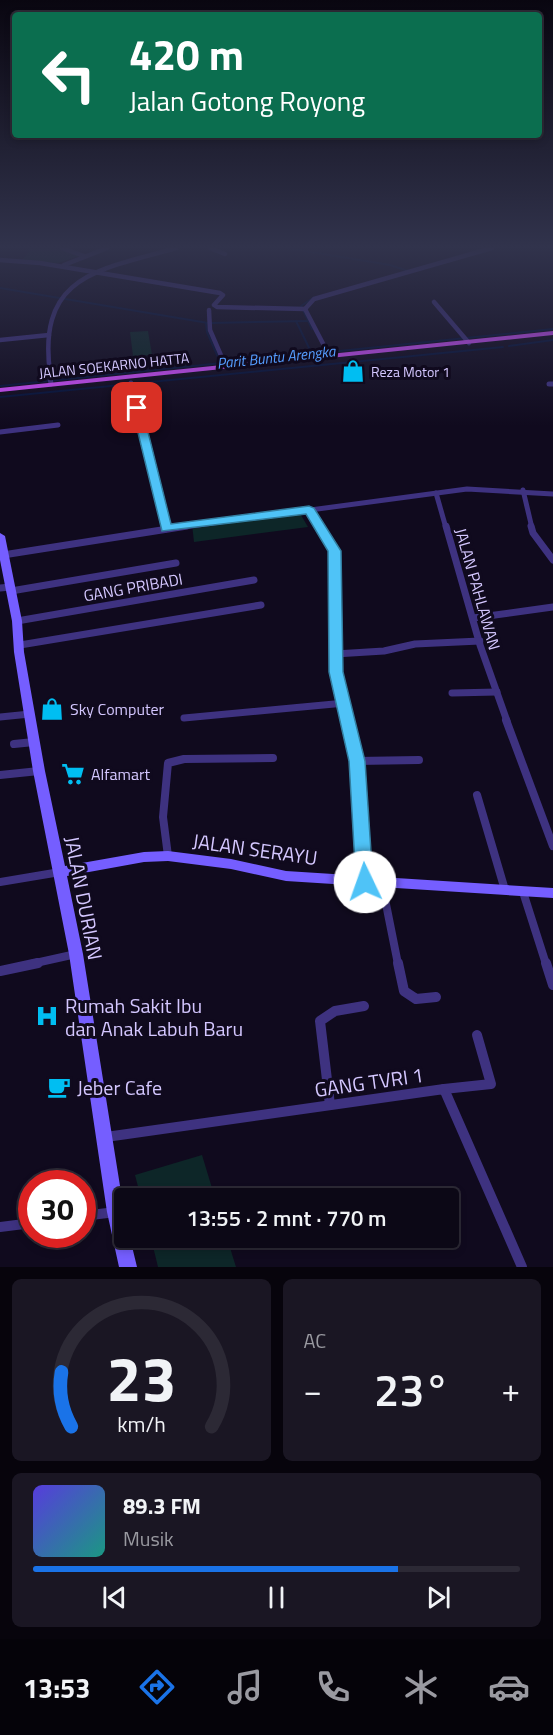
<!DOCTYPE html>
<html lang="id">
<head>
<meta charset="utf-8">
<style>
	:root { --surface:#0c0816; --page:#1a1623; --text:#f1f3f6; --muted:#9a9aa1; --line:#2c2935; --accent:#1a73e8 }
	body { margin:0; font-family:"Titillium Web",sans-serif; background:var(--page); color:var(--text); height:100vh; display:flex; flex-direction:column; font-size:22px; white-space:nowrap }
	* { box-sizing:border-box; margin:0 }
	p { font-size:20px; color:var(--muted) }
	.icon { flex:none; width:33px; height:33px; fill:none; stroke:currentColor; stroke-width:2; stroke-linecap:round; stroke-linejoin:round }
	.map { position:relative; height:1267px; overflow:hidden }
	.sheet { display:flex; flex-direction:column; gap:12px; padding:12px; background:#07040c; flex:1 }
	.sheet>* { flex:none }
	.top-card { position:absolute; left:12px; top:12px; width:530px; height:126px; border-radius:6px; box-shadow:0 3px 9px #0003,0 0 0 2px var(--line); background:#0b6e4f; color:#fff; overflow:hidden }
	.speed { position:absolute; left:18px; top:1170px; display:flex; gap:12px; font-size:30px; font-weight:700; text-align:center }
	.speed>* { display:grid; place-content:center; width:78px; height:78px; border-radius:50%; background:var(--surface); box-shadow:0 3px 9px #0003,0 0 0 2px var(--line); line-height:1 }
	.speed .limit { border:9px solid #d22; background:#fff; color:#111 }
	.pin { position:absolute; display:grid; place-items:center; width:51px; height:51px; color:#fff; margin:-26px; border-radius:12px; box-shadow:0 3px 9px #0006 }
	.me { position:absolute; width:66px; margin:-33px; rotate:357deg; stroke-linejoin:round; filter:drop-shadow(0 0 4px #0008) }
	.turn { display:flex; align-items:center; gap:21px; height:126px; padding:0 18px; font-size:27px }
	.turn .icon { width:78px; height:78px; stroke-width:2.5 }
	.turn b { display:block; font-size:42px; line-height:51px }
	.big { font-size:45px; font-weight:600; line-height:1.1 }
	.sheet .widget { flex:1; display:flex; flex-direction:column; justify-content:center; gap:9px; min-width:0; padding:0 21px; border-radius:9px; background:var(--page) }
	.sheet .dial { align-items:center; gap:0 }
	.dial svg { height:156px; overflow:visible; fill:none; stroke:var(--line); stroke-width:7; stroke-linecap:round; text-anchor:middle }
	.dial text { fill:var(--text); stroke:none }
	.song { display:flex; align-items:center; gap:18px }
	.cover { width:72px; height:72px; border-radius:9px; background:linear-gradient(135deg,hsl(250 70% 55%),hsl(170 70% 35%)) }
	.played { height:6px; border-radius:3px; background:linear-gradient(90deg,var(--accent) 75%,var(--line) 75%) }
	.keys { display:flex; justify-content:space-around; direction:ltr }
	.heat { display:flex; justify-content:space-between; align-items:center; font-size:33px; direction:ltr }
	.sheet .tiles { flex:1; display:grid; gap:12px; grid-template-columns:1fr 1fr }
	.widget:last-child { grid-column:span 2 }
	.trip { position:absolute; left:114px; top:1188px; width:345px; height:60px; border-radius:6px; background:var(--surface); box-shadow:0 3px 9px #0003,0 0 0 2px var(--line); font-weight:600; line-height:60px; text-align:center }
	.tab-bar { display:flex; height:96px; justify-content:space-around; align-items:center; background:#050309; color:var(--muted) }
	.tab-bar .icon { width:42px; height:42px }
	.tab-bar .on { color:var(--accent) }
	.tab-bar b { font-size:27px; color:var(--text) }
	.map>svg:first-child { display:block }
	.green { fill:#0d2628 }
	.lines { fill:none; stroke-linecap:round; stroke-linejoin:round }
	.stream { stroke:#06133b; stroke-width:2 }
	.street-far4 { stroke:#3e3280; stroke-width:4.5 }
	.street-far3 { stroke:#3e3280; stroke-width:5 }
	.street-far2 { stroke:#3e3280; stroke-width:7 }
	.street-far1 { stroke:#3e3280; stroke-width:8 }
	.street { stroke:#3e3280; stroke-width:10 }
	.secondary { fill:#755eff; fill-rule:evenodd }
	.primary { fill:#d14eff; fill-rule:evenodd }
	.route { fill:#4fc3f7; stroke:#337fa1; stroke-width:1.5 }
	.labels { text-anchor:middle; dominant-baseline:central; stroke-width:6; stroke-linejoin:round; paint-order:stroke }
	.far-street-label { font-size:14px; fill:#d4c7ff; stroke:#100a1e }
	.far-poi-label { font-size:14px; fill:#d4c7ff; stroke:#100a1e; text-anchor:start }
	.far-water-label { font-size:15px; font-style:italic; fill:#559dff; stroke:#100a1e }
	.street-label { font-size:16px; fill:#d4c7ff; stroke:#100a1e }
	.poi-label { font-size:16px; fill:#d4c7ff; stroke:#100a1e; text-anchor:start }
	.near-street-label { font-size:20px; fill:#d4c7ff; stroke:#100a1e }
	.near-poi-label { font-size:20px; fill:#d4c7ff; stroke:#100a1e; text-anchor:start }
</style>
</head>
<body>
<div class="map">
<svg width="553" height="1267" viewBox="0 0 553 1267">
	<rect width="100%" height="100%" fill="#100a1e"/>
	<g class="green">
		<path d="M 26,248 L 56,248 L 79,256 L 58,263 L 22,260 L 30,251 Z"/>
		<path d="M 148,331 L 152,355 L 133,356 L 130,332 Z"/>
		<path d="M 298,510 L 308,527 L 194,542 L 192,524 Z"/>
		<path d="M 202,1155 L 215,1198 L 141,1198 L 135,1175 Z"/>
		<path d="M 151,1238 L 227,1238 L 236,1267 L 158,1267 Z"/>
	</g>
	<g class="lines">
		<g class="stream">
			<path d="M 287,248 L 390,265 L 408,271"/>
			<path d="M 0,288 L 208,323"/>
			<path d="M 296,321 L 312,354"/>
			<path d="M 206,323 L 207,332 L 221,364"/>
			<path d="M 211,323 L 308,321"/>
			<path d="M 312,329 L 301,306 L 313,298"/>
			<path d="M 509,346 L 553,340"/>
			<path d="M 0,386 L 553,329"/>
			<path d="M 0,397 L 503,347"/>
		</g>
		<g class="street-far4">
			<path d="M 62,248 L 84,256"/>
			<path d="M 210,248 L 225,254"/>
			<path d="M 0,260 L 40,263 L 220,293 L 223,295 L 214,305 L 217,307 L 305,309"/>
			<path d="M 64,265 L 107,248"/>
			<path d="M 434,302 L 469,343"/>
			<path d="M 305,309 L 314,299 L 492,248"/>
			<path d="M 305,309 L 330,357"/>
			<path d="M 209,310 L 210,330 L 226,367"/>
			<path d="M 0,340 L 49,335"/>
			<path d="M 50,373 C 37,274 100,270 176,248"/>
		</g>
		<g class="street-far3">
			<path d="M 49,371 L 51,384"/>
			<path d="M 131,383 L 166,528"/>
			<path d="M 549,384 L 553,384"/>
			<path d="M 0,432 L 58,425"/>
			<path d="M 523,490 L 532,528"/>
			<path d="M 436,493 L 446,528"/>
			<path d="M 309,510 L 320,528"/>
			<path d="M 176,528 L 467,489 L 553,494"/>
		</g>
		<g class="street-far2">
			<path d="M 165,526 L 166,529"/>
			<path d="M 319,526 L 335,551 L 336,672 L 348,721"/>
			<path d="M 446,526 L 480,645 L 507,721"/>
			<path d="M 531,526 L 533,533 L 553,560"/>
			<path d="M 3,555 L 187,526"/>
			<path d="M 0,588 L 11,587"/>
			<path d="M 11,591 L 176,563"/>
			<path d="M 473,618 L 553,607"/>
			<path d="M 17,621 L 254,580"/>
			<path d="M 20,645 L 261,605"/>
			<path d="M 335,654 L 384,651 L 415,644 L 480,641"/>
			<path d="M 452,693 L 497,692"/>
			<path d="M 0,717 L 30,714"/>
			<path d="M 184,718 L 345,703"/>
		</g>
		<g class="street-far1">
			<path d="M 347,720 L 357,761 L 365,882"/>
			<path d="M 506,720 L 553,846"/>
			<path d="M 14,744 L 34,742"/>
			<path d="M 357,761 L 419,760"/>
			<path d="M 0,775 L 39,771"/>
			<path d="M 477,795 L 505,890"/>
			<path d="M 168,856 L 163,817 L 168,763 L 184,759 L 273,758"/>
			<path d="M 0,882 L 60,872"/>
			<path d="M 382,884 L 398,964"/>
			<path d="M 523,892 L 546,964"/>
			<path d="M 31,964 L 76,954"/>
		</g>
		<g class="street">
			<path d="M 398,963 L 404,991 L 416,999 L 436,997"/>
			<path d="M 546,963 L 553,985"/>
			<path d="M 0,971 L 38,963"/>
			<path d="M 444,1089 L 491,1084 L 477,1035"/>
			<path d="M 330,1105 L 320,1021 L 335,1011 L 364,1006"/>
			<path d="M 106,1137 L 444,1089 L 522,1267"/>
			<path d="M 82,1216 L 116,1212"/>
			<path d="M 0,1227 L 32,1223"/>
		</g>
		<path class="secondary" d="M 0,533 L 5,536 L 22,621 L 24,652 L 45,771 L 65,866 L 144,852 L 168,851 L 231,859 L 286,871 L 553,888 L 553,898 L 286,881 L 231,869 L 168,861 L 144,862 L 67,876 L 83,954 L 124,1211 L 124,1238 L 130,1238 L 137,1267 L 119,1267 L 107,1212 L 69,954 L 33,771 L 14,652 L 12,621 L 0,560 Z"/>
		<path class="primary" d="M 553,331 L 553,335 L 0,392 L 0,388 Z"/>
	</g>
	<linearGradient id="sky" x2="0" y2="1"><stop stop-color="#090610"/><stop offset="0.58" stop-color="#31334c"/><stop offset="1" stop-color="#31334c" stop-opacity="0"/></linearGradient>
	<rect width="553" height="426" fill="url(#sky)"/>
	<path class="route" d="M 133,405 L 142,408 L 171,524 L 309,506 L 314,508 L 341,551 L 343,672 L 365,761 L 373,882 L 371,886 L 365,888 L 358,886 L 356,882 L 349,761 L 329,672 L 328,551 L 306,514 L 162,531 L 132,408 Z"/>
	<defs>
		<g id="shop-bare" transform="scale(1.8)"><path d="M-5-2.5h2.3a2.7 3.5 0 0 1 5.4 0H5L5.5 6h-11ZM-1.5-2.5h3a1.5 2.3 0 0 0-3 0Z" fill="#00bef2" stroke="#100a1e" stroke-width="2.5" paint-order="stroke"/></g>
		<g id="supermarket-bare" transform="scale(1.8)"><path d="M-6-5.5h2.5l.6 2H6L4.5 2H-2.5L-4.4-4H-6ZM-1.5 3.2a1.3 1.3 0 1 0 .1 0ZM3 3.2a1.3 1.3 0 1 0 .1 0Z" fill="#00bef2" stroke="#100a1e" stroke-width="2.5" paint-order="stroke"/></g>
		<g id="hospital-bare" transform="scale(1.8)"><path d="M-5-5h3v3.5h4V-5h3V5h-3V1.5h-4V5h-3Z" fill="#00bef2" stroke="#100a1e" stroke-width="2.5" paint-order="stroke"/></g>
		<g id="cafe-bare" transform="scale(1.8)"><path d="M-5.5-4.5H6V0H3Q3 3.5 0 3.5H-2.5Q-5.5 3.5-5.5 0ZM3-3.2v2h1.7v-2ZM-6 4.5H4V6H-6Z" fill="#00bef2" stroke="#100a1e" stroke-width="2.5" paint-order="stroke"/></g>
	</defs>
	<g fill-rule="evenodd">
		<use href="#shop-bare" x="353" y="371"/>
		<use href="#shop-bare" x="52" y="709"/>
		<use href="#supermarket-bare" x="73" y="774"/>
		<use href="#hospital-bare" x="47" y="1016"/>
		<use href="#cafe-bare" x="59" y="1087"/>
	</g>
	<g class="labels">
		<g class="far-street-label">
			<text transform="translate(114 365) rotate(-6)">JALAN SOEKARNO HATTA</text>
		</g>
		<g class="far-poi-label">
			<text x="371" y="371">Reza Motor 1</text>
		</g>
		<g class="far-water-label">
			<text transform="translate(276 357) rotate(-6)">Parit Buntu Arengka</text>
		</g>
		<g class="street-label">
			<text transform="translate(133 587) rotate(-10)">GANG PRIBADI</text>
			<text transform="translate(478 589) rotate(74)">JALAN PAHLAWAN</text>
		</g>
		<g class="poi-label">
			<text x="70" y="709">Sky Computer</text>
			<text x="91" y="774">Alfamart</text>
		</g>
		<g class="near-street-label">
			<text transform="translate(255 849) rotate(8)">JALAN SERAYU</text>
			<text transform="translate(84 898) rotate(79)">JALAN DURIAN</text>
			<text transform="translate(369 1082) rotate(-8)">GANG TVRI 1</text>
		</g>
		<g class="near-poi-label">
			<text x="65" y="1005">Rumah Sakit Ibu<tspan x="65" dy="23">dan Anak Labuh Baru</tspan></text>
			<text x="77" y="1087">Jeber Cafe</text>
		</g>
	</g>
</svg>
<div class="speed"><div class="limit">30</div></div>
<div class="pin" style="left:137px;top:408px;background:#d93025"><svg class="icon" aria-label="arrive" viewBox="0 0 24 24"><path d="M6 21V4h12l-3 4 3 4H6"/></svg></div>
<svg class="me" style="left:365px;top:882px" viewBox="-20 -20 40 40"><circle r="19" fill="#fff"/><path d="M0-13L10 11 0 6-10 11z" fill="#4fc3f7"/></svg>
<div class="trip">13:55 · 2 mnt · 770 m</div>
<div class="top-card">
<div class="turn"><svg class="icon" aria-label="left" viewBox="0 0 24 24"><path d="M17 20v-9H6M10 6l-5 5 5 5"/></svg><div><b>420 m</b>Jalan Gotong Royong</div></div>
</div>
</div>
<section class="sheet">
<div class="tiles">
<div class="widget dial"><svg viewBox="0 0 100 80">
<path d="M14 69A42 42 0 1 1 86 69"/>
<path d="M14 69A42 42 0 0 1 9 41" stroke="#1a73e8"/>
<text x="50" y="56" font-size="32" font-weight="700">23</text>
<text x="50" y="72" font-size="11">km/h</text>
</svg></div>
<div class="widget"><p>AC</p>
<div class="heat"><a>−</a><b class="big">23°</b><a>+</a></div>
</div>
<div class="widget">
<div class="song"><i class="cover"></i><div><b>89.3 FM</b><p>Musik</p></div></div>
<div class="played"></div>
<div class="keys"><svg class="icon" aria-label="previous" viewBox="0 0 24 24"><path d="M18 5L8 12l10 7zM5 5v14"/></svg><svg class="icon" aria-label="pause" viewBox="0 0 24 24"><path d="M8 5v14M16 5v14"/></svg><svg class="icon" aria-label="next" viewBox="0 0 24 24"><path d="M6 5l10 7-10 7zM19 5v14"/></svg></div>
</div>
</div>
</section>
<nav class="tab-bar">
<b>13:53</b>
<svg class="icon on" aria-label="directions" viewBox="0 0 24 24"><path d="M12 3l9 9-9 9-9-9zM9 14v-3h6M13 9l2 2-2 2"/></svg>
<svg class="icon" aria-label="music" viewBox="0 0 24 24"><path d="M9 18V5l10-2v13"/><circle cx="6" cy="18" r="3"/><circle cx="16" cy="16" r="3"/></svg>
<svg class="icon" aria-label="phone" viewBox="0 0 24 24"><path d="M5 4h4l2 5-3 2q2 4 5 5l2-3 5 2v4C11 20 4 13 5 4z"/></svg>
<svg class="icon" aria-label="climate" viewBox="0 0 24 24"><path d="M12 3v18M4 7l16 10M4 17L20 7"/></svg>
<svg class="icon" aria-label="car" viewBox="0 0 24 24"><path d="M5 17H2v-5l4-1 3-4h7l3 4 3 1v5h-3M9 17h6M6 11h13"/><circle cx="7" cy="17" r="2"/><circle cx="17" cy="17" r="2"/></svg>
</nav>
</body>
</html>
